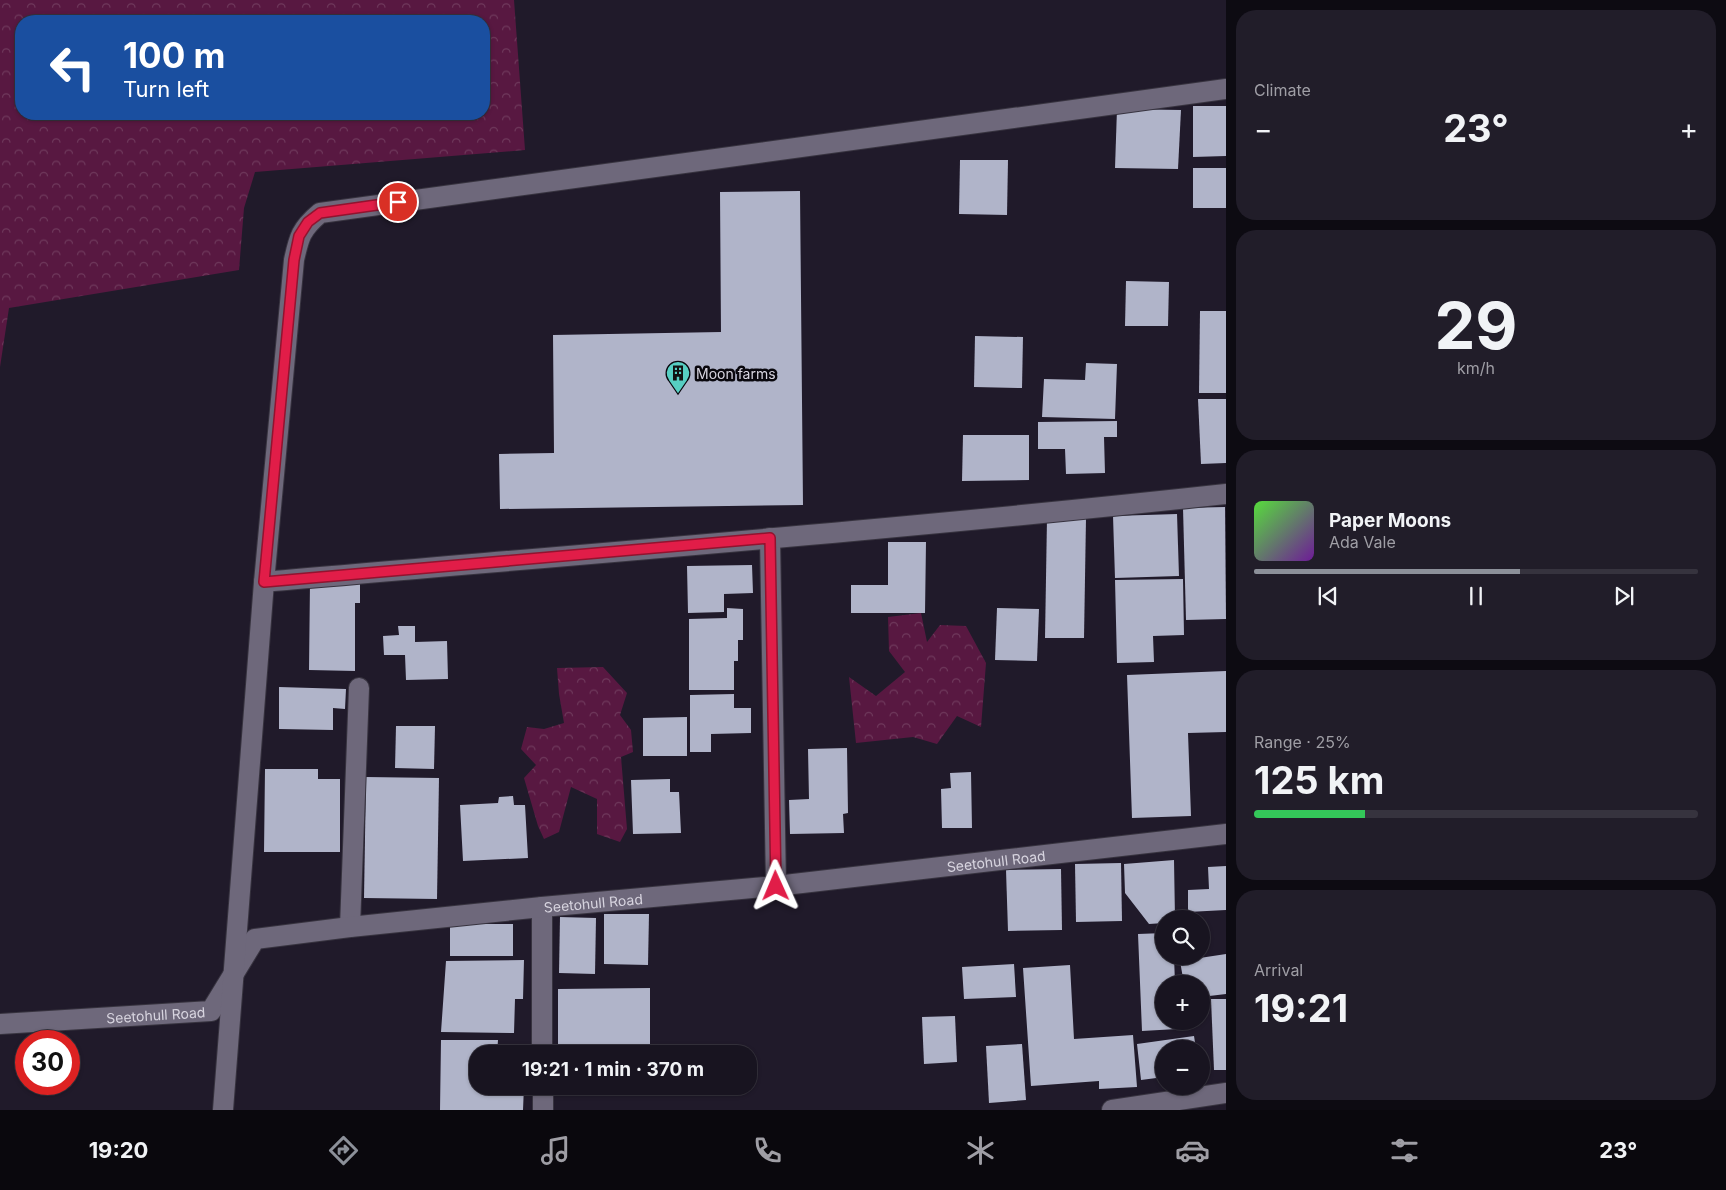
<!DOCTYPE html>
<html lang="en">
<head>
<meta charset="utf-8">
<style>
	:root { --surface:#181420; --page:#211d29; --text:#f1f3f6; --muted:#9f9ea5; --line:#36333e; --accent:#8c9099 }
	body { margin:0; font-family:Inter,sans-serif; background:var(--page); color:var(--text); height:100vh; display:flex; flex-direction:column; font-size:19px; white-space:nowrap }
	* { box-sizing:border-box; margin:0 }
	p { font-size:16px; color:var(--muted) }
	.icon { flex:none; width:28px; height:28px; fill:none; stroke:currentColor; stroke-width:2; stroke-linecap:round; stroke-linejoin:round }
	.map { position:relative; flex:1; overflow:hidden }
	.sheet { display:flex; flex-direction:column; gap:10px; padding:10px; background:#0d0b12; width:500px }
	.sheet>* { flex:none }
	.top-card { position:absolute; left:15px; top:15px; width:475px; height:105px; border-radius:20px; box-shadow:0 1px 4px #0004,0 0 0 1px var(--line); background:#1a4fa0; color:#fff; overflow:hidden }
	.controls { position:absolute; left:1155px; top:910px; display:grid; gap:10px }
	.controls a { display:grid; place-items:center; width:55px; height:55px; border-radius:50%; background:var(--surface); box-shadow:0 1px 4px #0004,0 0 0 1px var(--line); font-size:25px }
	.speed { position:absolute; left:15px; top:1030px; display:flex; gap:10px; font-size:25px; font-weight:700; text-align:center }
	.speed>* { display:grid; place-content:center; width:65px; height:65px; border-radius:50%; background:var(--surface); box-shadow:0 1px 4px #0004,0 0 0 1px var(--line); line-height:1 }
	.speed .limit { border:8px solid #d22; background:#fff; color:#111 }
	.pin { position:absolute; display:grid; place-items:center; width:42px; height:42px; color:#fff; margin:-21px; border:2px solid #fff; border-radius:50%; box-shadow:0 1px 5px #0007 }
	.me { position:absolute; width:55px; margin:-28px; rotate:359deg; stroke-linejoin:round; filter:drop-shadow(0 0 4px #0008) }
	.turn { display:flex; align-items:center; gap:18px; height:105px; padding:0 25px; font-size:22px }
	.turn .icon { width:65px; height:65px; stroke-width:2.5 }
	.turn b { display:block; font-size:35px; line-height:42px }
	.big { font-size:38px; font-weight:700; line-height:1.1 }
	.sheet .card { flex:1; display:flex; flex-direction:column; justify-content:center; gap:8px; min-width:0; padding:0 18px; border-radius:20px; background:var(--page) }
	.sheet .dial { align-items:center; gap:0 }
	.dial b { font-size:65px; line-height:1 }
	.song { display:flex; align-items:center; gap:15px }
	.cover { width:60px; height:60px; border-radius:8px; background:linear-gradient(135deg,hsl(110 70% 55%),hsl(280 70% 35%)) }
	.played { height:5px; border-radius:2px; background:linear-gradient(90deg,var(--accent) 60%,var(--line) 60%) }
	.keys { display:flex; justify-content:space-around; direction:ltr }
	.heat { display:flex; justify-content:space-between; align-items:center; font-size:28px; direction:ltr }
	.charge { height:8px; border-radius:4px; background:linear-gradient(90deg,#34c759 25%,var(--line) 0) }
	.trip { position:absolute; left:469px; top:1045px; width:288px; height:50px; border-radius:20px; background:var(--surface); box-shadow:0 1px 4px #0004,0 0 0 1px var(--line); font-weight:700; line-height:50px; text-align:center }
	.tab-bar { display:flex; height:80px; justify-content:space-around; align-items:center; background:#0a080d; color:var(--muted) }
	.tab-bar .icon { width:35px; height:35px }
	.tab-bar .active { color:var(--accent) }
	.tab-bar b { font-size:22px; color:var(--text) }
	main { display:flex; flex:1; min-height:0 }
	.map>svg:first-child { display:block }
	.forest { fill:url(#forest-crowns); fill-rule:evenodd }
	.building { fill:#b0b4c9 }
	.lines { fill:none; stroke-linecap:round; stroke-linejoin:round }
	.minor-casing { stroke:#37333f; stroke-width:22 }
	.minor { stroke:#6e687b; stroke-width:20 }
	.route-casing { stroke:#92132f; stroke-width:12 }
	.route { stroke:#e11d48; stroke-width:9 }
	.labels { text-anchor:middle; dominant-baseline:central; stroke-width:5; stroke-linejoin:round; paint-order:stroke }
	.poi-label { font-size:14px; fill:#d7d4df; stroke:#09070d; text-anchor:start }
	.street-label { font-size:14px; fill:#d7d4df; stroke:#09070d }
</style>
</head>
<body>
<main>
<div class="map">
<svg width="1226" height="1110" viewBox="0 0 1226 1110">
	<defs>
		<pattern id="forest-crowns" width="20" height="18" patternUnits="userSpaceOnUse" patternTransform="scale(1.25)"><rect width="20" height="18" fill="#581841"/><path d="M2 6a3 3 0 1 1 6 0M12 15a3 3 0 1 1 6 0" fill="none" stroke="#6f395c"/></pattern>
	</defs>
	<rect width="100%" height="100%" fill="#201a2a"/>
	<g class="forest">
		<path d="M 0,0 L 514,0 L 525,150 L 255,172 L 244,208 L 239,270 L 9,308 L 0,367 ZM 21,21 L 484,21 L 484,114 L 21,114 Z"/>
		<path d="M 921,613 L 927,642 L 940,625 L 966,626 L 986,663 L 981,727 L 957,716 L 937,744 L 913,737 L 856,743 L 849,677 L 876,696 L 905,672 L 889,651 L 888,617 Z"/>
		<path d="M 603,667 L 627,693 L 620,715 L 631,730 L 633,752 L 621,757 L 627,829 L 620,842 L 597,834 L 597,799 L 571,787 L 559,832 L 544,839 L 538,826 L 524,778 L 536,765 L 521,749 L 527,727 L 544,729 L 564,723 L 559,694 L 557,668 Z"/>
	</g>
	<g class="building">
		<path d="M 1193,106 L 1226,106 L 1226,156 L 1193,157 Z"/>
		<path d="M 1117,109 L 1181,110 L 1178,169 L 1115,168 Z"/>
		<path d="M 960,160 L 1008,160 L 1007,215 L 959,214 Z"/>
		<rect x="1193" y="168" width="33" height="40"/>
		<path d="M 800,191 L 803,505 L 500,509 L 499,454 L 554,453 L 553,335 L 721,332 L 720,192 Z"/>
		<path d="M 1126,281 L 1169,282 L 1168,326 L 1125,326 Z"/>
		<path d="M 1200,311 L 1226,311 L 1226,393 L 1199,393 Z"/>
		<path d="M 975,336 L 1023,337 L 1022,388 L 974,387 Z"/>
		<path d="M 1086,363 L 1117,364 L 1115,419 L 1042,417 L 1044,379 L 1085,380 Z"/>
		<path d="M 1198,399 L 1226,399 L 1226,463 L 1201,464 Z"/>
		<path d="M 1117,421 L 1117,437 L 1104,437 L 1105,473 L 1066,474 L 1065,449 L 1038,449 L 1038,422 Z"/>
		<path d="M 963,435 L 1029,435 L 1029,480 L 962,481 Z"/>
		<path d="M 1225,507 L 1226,619 L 1186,620 L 1183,508 Z"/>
		<path d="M 1177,514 L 1179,576 L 1115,578 L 1113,516 Z"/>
		<path d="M 1047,518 L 1086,518 L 1084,638 L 1045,638 Z"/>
		<path d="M 888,542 L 926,542 L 925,613 L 851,613 L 851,585 L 888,585 Z"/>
		<path d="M 752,565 L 753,593 L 724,594 L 724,612 L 688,613 L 687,566 Z"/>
		<path d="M 1183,579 L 1184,635 L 1153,636 L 1154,662 L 1117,663 L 1115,580 Z"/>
		<path d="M 310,582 L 360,582 L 360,603 L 355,603 L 355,671 L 309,670 Z"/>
		<path d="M 727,608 L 743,609 L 743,640 L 738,640 L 738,661 L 734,661 L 734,690 L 689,690 L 689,619 L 727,618 Z"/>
		<path d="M 997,608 L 1039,609 L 1037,661 L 995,660 Z"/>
		<path d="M 398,626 L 415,626 L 415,642 L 447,641 L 448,679 L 406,680 L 405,655 L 384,655 L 383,636 L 399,635 Z"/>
		<path d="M 1226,671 L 1226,732 L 1188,733 L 1191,816 L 1132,818 L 1127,675 Z"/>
		<path d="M 279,687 L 346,689 L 345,709 L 333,708 L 333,730 L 279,729 Z"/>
		<path d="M 734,694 L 734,708 L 751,708 L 751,733 L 711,734 L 711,752 L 690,752 L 690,695 Z"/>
		<path d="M 687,717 L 687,756 L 643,756 L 643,718 Z"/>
		<path d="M 396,726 L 435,726 L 434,769 L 395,768 Z"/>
		<path d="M 847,748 L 848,813 L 843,814 L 844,833 L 790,834 L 789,800 L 809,799 L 808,749 Z"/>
		<path d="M 265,769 L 318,769 L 318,779 L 340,779 L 340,852 L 264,852 Z"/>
		<path d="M 971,772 L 972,828 L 942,828 L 941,789 L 951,788 L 950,773 Z"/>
		<path d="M 366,777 L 439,778 L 437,899 L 364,898 Z"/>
		<path d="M 670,779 L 670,792 L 679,792 L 681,833 L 633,834 L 631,780 Z"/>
		<path d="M 513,796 L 514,805 L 525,805 L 528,858 L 463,861 L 460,805 L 498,803 L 499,797 Z"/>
		<path d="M 1174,860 L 1175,919 L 1164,919 L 1164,923 L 1149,924 L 1125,893 L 1124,864 Z"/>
		<path d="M 1121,863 L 1122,921 L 1076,922 L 1075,864 Z"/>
		<path d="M 1226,866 L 1226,910 L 1188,912 L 1188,890 L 1209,889 L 1208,867 Z"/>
		<path d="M 1061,869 L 1062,930 L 1008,931 L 1006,870 Z"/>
		<path d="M 604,914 L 649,914 L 648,965 L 604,964 Z"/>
		<path d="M 560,917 L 596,918 L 595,974 L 559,973 Z"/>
		<rect x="450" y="924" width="63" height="32"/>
		<path d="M 1164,933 L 1164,956 L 1174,956 L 1175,984 L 1164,984 L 1164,1021 L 1177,1021 L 1177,1029 L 1142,1031 L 1138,934 Z"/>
		<path d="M 1226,954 L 1226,994 L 1201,997 L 1201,984 L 1199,982 L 1184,984 L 1180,961 Z"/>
		<path d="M 524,960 L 523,999 L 515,999 L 514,1033 L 441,1032 L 446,961 Z"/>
		<path d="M 1014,964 L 1016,997 L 964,999 L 962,967 Z"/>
		<path d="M 1070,965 L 1074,1039 L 1133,1035 L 1137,1087 L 1099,1089 L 1099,1081 L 1031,1086 L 1023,968 Z"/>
		<path d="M 650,988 L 650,1053 L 558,1054 L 558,989 Z"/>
		<path d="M 1211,999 L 1226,999 L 1226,1070 L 1214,1070 Z"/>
		<path d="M 955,1016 L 957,1062 L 924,1064 L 922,1017 Z"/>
		<path d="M 1194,1036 L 1196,1049 L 1164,1049 L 1164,1077 L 1141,1080 L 1137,1044 Z"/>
		<path d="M 441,1040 L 498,1040 L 497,1054 L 478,1054 L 478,1086 L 524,1086 L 523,1110 L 440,1110 Z"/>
		<path d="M 1022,1044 L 1026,1100 L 989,1103 L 986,1046 Z"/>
		<rect x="597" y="1086" width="43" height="6"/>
	</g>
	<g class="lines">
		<g class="minor-casing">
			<g id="minor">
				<path d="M 770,538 L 776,886"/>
				<path d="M 264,582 C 585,554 906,529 1226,494"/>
				<path d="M 542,907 L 542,1054"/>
				<path d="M 350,927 L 359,688"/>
				<path id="s1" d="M 0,1024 L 211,1011 L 255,939 L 350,927 L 542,907 L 776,886 L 1226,834"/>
				<path d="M 543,1086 L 543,1110"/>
				<path d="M 223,1110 L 264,582 L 294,260 C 299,237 301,229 320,213 L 1226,89"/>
				<path d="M 1112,1110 L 1226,1093"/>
			</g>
		</g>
		<use href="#minor" class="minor"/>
	</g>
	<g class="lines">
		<g class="route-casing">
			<path id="route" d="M 398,202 L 320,213 L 308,222 L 299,236 L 294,260 L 264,582 L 770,538 L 776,886"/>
		</g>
		<use href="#route" class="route"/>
	</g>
	<defs>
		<g id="building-pin" transform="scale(1.25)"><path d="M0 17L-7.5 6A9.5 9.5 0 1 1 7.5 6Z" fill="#57cec2" stroke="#09070d"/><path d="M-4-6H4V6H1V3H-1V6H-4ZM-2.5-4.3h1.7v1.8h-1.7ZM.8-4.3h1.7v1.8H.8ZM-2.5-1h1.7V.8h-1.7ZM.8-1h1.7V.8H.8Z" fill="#111"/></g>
	</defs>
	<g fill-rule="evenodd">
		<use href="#building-pin" x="678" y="373"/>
	</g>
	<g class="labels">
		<g class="poi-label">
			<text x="696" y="373">Moon farms</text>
		</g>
		<g class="street-label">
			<text stroke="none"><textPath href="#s1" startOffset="1041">Seetohull Road</textPath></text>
			<text stroke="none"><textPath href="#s1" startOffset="636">Seetohull Road</textPath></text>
			<text stroke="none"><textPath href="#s1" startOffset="156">Seetohull Road</textPath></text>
		</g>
	</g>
</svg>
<div class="controls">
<a><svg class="icon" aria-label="search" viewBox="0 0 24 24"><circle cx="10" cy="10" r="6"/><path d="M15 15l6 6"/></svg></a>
<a>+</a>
<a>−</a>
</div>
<div class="speed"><div class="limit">30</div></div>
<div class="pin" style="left:398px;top:202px;background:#d93025"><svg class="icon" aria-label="arrive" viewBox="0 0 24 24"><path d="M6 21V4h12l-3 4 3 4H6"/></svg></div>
<svg class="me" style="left:776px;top:886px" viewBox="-20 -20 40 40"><path d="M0-17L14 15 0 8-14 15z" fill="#e11d48" stroke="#fff" stroke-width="4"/></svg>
<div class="trip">19:21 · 1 min · 370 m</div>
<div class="top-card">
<div class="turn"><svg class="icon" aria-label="left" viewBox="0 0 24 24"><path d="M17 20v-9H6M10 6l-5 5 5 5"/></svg><div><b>100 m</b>Turn left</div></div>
</div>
</div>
<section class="sheet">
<div class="card"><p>Climate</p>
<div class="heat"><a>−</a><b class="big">23°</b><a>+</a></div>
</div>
<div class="card dial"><b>29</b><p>km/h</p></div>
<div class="card">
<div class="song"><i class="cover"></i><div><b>Paper Moons</b><p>Ada Vale</p></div></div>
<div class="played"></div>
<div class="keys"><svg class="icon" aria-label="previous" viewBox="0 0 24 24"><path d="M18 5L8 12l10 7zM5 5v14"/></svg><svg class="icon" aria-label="pause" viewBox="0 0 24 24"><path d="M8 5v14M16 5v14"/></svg><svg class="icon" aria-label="next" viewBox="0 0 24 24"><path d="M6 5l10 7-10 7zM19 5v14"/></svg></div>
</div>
<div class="card"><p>Range · 25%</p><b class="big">125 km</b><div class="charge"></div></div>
<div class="card"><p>Arrival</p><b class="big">19:21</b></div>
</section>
</main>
<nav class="tab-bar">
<b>19:20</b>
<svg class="icon active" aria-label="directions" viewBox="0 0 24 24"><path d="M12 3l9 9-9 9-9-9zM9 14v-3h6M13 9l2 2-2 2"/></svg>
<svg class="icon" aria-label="music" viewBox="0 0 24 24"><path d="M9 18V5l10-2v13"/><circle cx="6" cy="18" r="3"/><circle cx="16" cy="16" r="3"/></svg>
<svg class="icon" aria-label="phone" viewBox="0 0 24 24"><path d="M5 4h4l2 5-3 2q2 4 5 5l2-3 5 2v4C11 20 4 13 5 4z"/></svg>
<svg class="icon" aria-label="climate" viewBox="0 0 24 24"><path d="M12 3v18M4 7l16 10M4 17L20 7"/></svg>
<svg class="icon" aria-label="car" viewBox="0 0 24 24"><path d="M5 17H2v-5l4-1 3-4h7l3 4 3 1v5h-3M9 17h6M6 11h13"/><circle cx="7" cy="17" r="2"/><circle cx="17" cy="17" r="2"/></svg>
<svg class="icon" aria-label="filters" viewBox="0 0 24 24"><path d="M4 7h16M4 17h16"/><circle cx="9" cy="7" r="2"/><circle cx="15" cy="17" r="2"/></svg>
<b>23°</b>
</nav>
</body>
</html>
